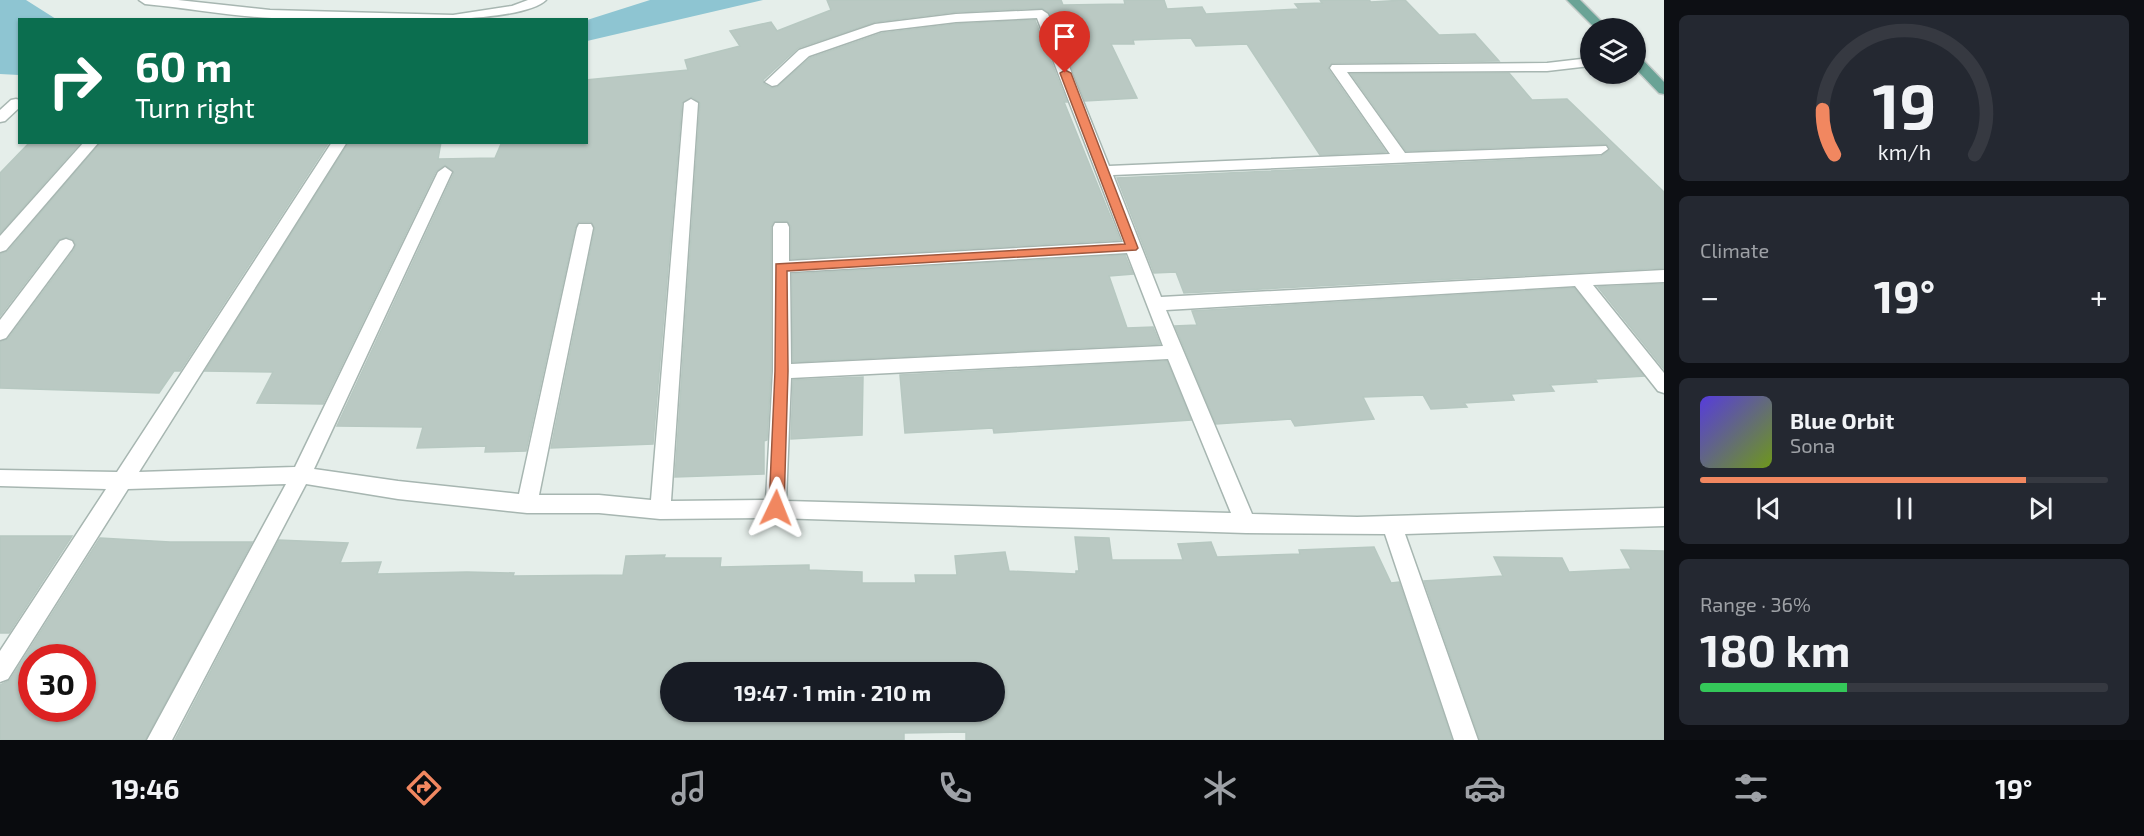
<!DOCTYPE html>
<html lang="en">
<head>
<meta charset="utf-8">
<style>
	:root { --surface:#171b24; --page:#242831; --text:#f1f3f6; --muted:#9ea1a6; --line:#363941; --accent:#f18760 }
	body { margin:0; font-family:"Exo 2",sans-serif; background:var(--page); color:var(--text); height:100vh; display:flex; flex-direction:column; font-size:22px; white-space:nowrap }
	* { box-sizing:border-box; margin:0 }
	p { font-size:20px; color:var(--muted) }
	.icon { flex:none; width:33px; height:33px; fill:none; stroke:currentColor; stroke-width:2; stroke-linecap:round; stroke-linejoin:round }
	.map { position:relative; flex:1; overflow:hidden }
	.panel { display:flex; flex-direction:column; gap:15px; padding:15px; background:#0d0f14; width:480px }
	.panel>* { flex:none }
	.banner { position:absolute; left:18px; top:18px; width:570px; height:126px; border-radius:0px; box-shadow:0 2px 4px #0004; background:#0b6e4f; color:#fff; overflow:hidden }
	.tools { position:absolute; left:1580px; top:18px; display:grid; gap:12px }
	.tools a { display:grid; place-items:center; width:66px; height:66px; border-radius:50%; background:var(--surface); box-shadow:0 2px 4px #0004; font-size:30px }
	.speed { position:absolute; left:18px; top:644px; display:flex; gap:12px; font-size:30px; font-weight:700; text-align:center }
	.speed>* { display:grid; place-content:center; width:78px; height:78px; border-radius:50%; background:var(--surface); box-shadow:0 2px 4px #0004; line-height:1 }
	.speed .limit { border:9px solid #d22; background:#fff; color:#111 }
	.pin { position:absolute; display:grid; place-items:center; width:51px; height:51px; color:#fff; margin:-62px -26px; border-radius:50% 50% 50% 0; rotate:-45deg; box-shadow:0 0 6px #0007 }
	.pin .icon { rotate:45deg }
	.me { position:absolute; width:66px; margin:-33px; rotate:2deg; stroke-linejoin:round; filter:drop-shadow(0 0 4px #0008) }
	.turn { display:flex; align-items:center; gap:21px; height:126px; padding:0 18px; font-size:27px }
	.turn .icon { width:78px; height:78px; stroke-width:2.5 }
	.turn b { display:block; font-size:42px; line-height:51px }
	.big { font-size:45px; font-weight:700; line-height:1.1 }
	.panel .card { flex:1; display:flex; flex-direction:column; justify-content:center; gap:9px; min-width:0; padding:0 21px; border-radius:9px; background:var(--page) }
	.panel .dial { align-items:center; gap:0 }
	.dial svg { height:156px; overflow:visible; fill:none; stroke:var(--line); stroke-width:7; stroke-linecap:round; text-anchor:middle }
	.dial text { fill:var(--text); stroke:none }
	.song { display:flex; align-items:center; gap:18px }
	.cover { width:72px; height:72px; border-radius:9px; background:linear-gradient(135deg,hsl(250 70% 55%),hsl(80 70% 35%)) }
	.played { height:6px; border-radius:3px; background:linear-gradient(90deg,var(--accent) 80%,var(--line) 80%) }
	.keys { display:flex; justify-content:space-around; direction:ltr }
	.heat { display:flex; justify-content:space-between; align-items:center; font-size:33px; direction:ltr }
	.charge { height:9px; border-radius:4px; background:linear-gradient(90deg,#34c759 36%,var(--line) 0) }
	.trip { position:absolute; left:660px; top:662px; width:345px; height:60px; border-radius:30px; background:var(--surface); box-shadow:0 2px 4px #0004; font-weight:700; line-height:60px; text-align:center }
	.dock { display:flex; height:96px; justify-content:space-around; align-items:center; background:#090b0e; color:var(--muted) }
	.dock .icon { width:42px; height:42px }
	.dock .active { color:var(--accent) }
	.dock b { font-size:27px; color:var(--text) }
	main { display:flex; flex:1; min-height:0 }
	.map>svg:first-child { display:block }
	.water { fill:#8ec5d2 }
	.building { fill:#bac9c3; stroke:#b7c8c1; stroke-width:1.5; fill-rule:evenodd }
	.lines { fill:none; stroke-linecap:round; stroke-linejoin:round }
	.minor-casing { stroke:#a7b6b1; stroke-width:3 }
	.major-casing { stroke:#c2cac8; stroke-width:3 }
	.minor { fill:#fff; fill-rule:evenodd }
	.major { fill:#6aa396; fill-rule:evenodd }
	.route { fill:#f18760; stroke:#9d583e; stroke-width:1.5 }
</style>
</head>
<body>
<main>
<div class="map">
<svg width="1664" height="740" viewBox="0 0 1664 740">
	<rect width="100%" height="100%" fill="#e5eeea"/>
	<g class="water">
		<path d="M 0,0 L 26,0 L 56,19 L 20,20 L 19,75 L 0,74 Z"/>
		<path d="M 650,0 L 763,0 L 587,41 L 587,20 Z"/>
	</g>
	<g class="building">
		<path d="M 827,0 L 1061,0 L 1063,5 L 1125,4 L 1124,0 L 1164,0 L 1167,9 L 1202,7 L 1206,14 L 1299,9 L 1295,4 L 1322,3 L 1320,0 L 1369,0 L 1371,2 L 1405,0 L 1439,35 L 1475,34 L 1499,61 L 1332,63 L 1328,69 L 1386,152 L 1320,155 L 1247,44 L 1196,46 L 1191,38 L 1133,40 L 1134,44 L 1111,44 L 1137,98 L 1085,101 L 1050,13 L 1042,8 L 956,12 L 875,22 L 798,48 L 763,80 L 764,84 L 771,88 L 777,87 L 810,58 L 882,33 L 956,24 L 1035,20 L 1067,102 L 1064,102 L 1120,240 L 791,259 L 791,226 L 787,221 L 773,222 L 771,227 L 771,371 L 767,440 L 764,441 L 764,474 L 675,477 L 700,103 L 692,97 L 682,103 L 653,444 L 551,448 L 595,228 L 591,222 L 579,222 L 575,228 L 526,451 L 485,452 L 486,446 L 417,448 L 423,427 L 337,426 L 454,173 L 445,165 L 436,171 L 323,404 L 257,403 L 273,372 L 205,371 L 349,142 L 441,142 L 438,159 L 495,158 L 501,144 L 586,143 L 586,80 L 688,70 L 685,60 L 740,46 L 730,31 L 771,22 L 777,31 L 831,10 Z"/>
		<path d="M 1509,73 L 1532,100 L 1567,99 L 1664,192 L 1664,268 L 1184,293 L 1176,272 L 1154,273 L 1117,178 L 1601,156 L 1609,151 L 1610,148 L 1606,144 L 1406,151 L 1351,74 Z"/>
		<path d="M 30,142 L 81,142 L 0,233 L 0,173 Z"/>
		<path d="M 101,142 L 329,142 L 180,371 L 174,371 L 159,393 L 0,388 L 0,342 L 8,339 L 74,250 L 76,244 L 73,239 L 67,237 L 58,240 L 0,316 L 0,254 L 8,251 Z"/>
		<path d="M 1125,255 L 1133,274 L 1109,276 L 1127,328 L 1153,327 L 1160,344 L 793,362 L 792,274 Z"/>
		<path d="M 1664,284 L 1664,369 L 1598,287 Z"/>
		<path d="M 1574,288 L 1644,376 L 1595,379 L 1597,382 L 1550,385 L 1554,391 L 1511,394 L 1514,400 L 1464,403 L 1467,407 L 1431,409 L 1423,395 L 1363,397 L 1374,419 L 1295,426 L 1291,419 L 1216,424 L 1175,326 L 1197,325 L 1192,311 Z"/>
		<path d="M 1167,361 L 1191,420 L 994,433 L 993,428 L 905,433 L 900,375 Z"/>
		<path d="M 863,377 L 862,435 L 791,439 L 793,380 Z"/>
		<path d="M 0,536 L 72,536 L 9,633 L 0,633 Z"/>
		<path d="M 1075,537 L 1109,538 L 1112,560 L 1183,560 L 1178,544 L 1211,542 L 1217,557 L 1300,554 L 1299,550 L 1374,547 L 1391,583 L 1399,582 L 1452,740 L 966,740 L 966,732 L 904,733 L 904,740 L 175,740 L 279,540 L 348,543 L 340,563 L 381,562 L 377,574 L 467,572 L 514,573 L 513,576 L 623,575 L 626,556 L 665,555 L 664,558 L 721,558 L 720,567 L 809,565 L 809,570 L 862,572 L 862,583 L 916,583 L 915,575 L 957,575 L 955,556 L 1005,552 L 1009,571 L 1076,574 L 1076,571 L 1079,571 ZM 670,672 L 994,672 L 994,711 L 670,711 Z"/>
		<path d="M 100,538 L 170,542 L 252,542 L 145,740 L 0,740 L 0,685 L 10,680 ZM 32,657 L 82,657 L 82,708 L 32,708 Z"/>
		<path d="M 1621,550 L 1664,551 L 1664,740 L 1480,740 L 1424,581 L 1503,576 L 1494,557 L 1562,558 L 1569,572 L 1631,569 Z"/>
	</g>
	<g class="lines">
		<g class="minor-casing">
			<g id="minor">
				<path d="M 139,0 L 178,0 L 270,10 L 453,15 L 512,6 L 528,0 L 546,0 C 517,29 319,20 272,18 C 230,16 187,8 145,4 Z"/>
				<path d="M 1042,10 L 1048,14 L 1109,166 L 1390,154 L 1330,68 L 1332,65 L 1547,63 L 1590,58 L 1590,66 L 1547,71 L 1347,72 L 1405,153 L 1606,146 L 1608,149 L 1601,154 L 1113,175 L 1161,297 L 1664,270 L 1664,282 L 1593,285 L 1664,373 L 1664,393 L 1658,391 L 1575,286 L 1166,310 L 1252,514 L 1357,517 L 1664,508 L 1664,526 L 1405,534 L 1478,740 L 1454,740 L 1385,534 L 1246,533 L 776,518 L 660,519 L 599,513 L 527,513 L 398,499 L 306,484 L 172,740 L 147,740 L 286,484 L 128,489 L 8,679 L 0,682 L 0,651 L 106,489 L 0,486 L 0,470 L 117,472 L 332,142 L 347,142 L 139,472 L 295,467 L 438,172 L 445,167 L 452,172 L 314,469 L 398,481 L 519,494 L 577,228 L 579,224 L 591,224 L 593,228 L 539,495 L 599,495 L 651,500 L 684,103 L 691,99 L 698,103 L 671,501 L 766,500 L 773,371 L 773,227 L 775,223 L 787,223 L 789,227 L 789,261 L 1123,242 L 1037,18 L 956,22 L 881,31 L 809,56 L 777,85 L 772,86 L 765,82 L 799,50 L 875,24 L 956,14 ZM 1127,253 L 1163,346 L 791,364 L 790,272 ZM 1168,359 L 1231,513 L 786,501 L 791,378 Z"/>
				<path d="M 16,99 L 20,100 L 20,107 L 5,121 L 0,122 L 0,110 L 11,100 Z"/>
				<path d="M 84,142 L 99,142 L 6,250 L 0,252 L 0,236 Z"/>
				<path d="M 66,239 L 72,241 L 74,245 L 72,249 L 6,338 L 0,340 L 0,320 L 60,241 Z"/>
			</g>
		</g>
		<g class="major-casing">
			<g id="major">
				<path d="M 1567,0 L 1580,0 L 1608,28 L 1595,28 Z"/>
				<path d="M 1635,56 L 1640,57 L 1664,82 L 1664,94 L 1659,93 L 1635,68 Z"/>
			</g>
		</g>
		<use href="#minor" class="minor"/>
		<use href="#major" class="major"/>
	</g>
	<path class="route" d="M 1065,70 L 1071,73 L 1138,248 L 1136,250 L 787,271 L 788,371 L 784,508 L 782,513 L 776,515 L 771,513 L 769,508 L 775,371 L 776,264 L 1125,244 L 1060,73 Z"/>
</svg>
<div class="tools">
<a><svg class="icon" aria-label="layers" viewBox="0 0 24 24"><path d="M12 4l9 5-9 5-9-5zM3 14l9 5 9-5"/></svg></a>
</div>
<div class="speed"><div class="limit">30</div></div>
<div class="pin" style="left:1065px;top:73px;background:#d93025"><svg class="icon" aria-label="arrive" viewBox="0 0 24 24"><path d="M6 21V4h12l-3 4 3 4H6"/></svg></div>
<svg class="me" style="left:776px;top:508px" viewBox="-20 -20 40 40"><path d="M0-17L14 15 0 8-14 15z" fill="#f18760" stroke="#fff" stroke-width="4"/></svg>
<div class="trip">19:47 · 1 min · 210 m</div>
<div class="banner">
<div class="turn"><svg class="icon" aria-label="right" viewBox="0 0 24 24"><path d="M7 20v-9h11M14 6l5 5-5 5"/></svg><div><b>60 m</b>Turn right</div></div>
</div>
</div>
<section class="panel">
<div class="card dial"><svg viewBox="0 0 100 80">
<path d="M14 69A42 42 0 1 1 86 69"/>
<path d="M14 69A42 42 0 0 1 8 46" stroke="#f18760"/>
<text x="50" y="56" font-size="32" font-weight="700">19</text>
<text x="50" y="72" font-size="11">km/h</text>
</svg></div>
<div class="card"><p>Climate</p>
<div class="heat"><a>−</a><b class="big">19°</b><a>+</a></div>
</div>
<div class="card">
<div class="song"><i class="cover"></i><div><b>Blue Orbit</b><p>Sona</p></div></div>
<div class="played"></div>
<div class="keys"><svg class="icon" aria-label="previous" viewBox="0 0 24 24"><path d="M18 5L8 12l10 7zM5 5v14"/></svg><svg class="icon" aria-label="pause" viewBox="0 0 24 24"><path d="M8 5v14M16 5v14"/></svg><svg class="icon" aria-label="next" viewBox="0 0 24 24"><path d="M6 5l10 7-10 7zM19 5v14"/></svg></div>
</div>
<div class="card"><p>Range · 36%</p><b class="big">180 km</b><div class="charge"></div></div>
</section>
</main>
<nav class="dock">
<b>19:46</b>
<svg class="icon active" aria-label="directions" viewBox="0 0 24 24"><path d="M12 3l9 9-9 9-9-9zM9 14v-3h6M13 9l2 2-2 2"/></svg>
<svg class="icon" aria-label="music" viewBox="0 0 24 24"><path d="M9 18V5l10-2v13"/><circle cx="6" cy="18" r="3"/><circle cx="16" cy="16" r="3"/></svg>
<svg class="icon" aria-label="phone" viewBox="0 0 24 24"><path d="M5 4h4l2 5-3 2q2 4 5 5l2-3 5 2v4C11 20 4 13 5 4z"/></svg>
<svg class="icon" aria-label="climate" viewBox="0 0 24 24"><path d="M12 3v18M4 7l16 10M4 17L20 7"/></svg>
<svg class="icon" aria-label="car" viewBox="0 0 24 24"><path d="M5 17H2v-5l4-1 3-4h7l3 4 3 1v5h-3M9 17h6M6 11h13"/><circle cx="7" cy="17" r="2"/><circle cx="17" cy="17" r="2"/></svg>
<svg class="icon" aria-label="filters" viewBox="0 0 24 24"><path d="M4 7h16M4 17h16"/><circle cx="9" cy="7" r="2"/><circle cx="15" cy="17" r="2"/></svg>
<b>19°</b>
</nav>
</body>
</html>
